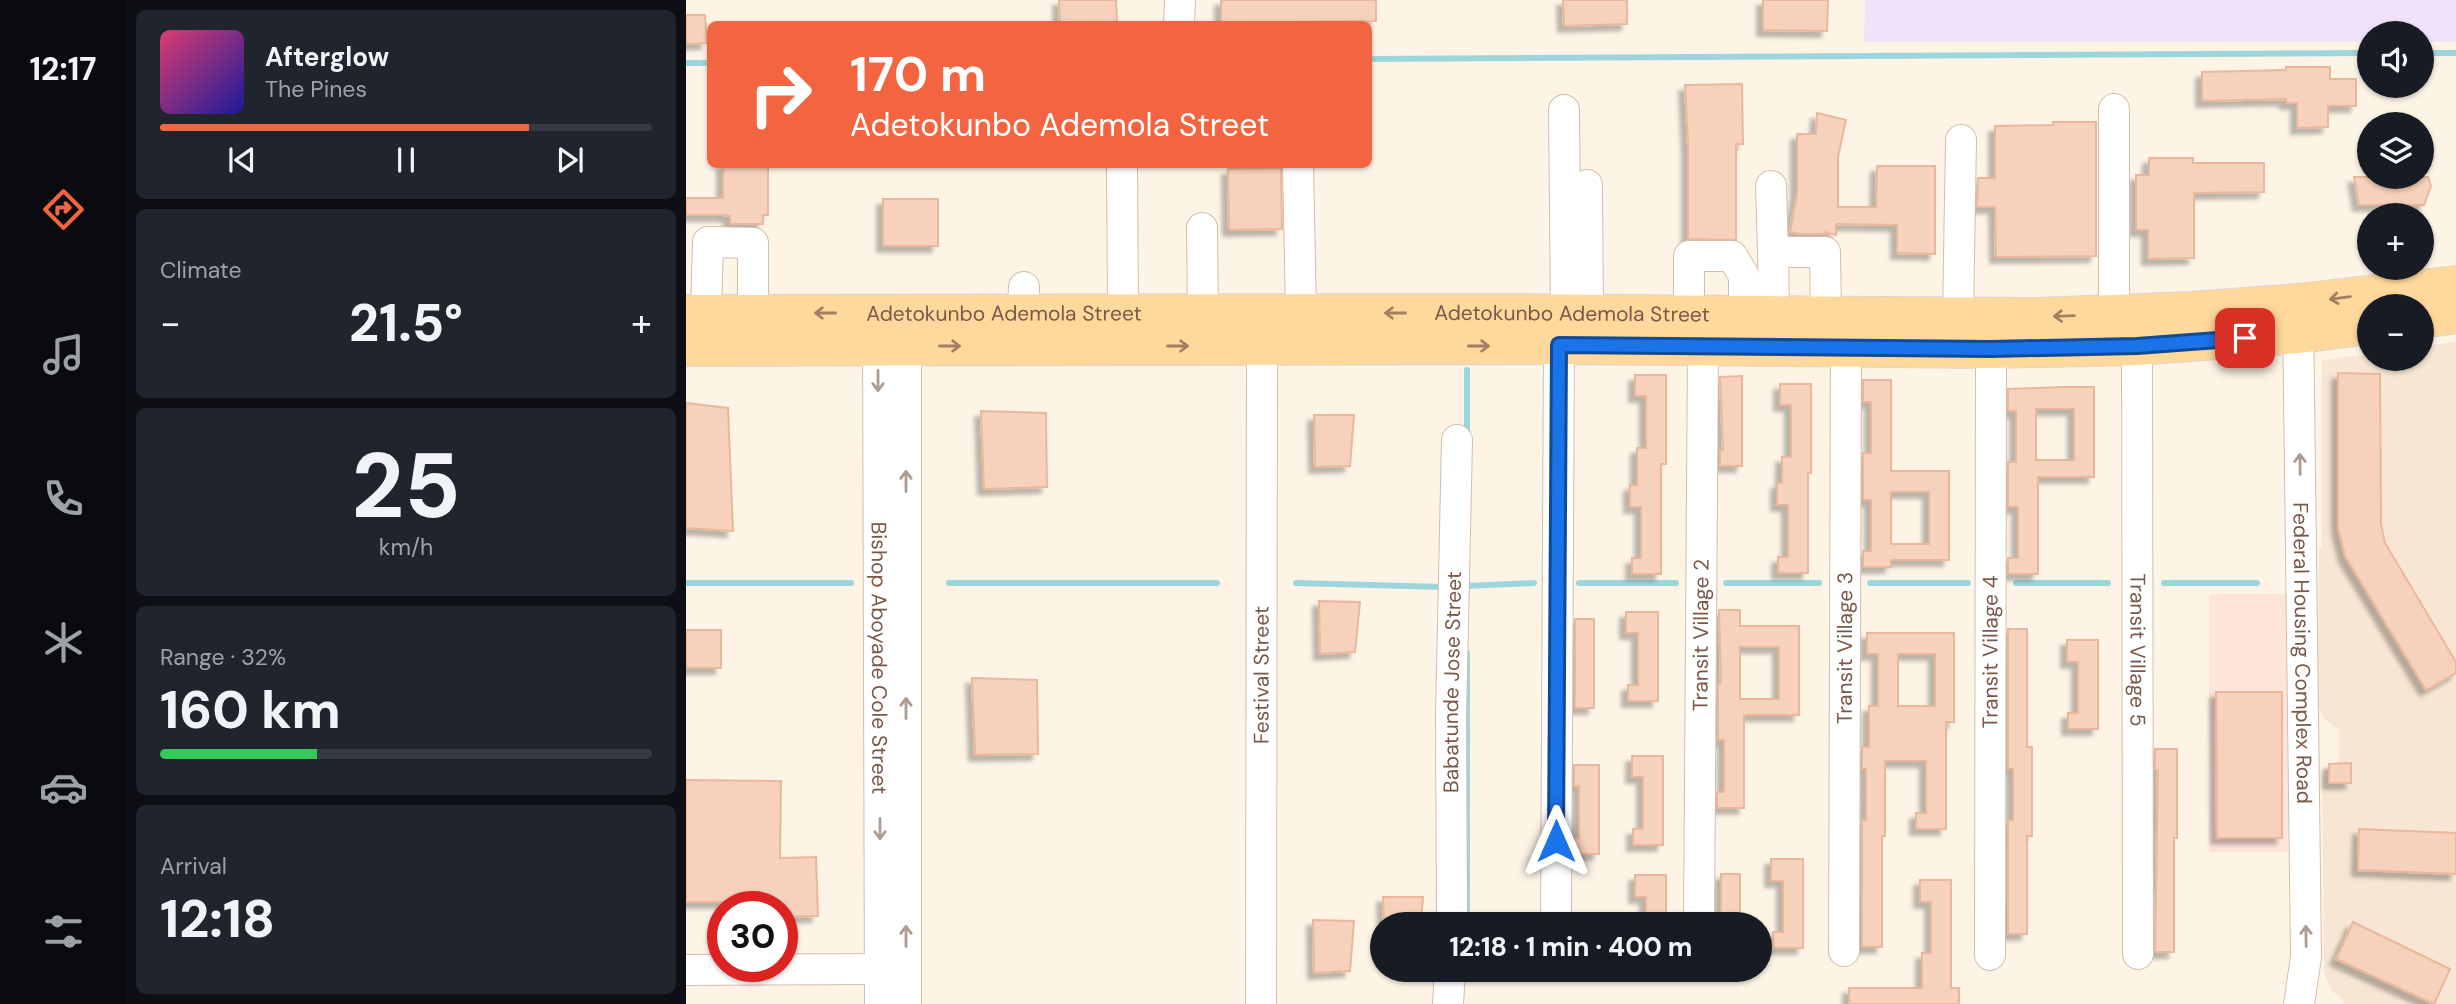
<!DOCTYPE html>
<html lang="en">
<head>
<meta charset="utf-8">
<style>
	:root { --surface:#171b24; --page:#20242c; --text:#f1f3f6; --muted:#9ea1a6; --line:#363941; --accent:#f36440 }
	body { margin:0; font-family:"DM Sans",sans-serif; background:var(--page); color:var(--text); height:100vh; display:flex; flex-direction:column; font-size:26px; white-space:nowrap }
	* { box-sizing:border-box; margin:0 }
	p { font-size:23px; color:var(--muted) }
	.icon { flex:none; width:38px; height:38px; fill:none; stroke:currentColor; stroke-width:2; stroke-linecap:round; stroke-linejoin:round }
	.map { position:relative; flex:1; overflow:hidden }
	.panel { display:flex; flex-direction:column; gap:10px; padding:10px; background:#0d0f14; width:560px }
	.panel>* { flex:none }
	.top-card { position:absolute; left:21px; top:21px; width:665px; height:147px; border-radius:10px; box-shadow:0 2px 5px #0004; background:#f36440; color:#fff; overflow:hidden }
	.fabs { position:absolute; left:1671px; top:21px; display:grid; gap:14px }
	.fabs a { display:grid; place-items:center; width:77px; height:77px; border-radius:50%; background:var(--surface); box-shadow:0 2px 5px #0004; font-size:35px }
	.speed { position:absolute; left:21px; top:891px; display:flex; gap:14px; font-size:35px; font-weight:700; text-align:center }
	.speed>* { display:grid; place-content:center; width:91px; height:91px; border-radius:50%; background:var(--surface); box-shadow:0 2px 5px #0004; line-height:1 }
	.speed .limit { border:10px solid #d22; background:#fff; color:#111 }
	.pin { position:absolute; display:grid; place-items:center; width:60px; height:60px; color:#fff; margin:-30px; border-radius:14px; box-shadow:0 4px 10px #0006 }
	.me { position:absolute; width:77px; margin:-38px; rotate:0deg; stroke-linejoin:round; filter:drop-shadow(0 0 5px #0008) }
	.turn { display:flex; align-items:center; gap:24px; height:147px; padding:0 28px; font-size:32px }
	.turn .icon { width:91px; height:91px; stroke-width:2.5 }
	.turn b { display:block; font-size:49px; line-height:60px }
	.big { font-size:52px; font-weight:800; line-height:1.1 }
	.panel .tile { flex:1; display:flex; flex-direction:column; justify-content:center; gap:10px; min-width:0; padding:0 24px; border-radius:10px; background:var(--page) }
	.panel .dial { align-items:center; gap:0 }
	.dial b { font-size:91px; line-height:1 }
	.song { display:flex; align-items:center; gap:21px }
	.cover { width:84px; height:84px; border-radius:10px; background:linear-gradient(135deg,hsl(340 70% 55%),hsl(240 70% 35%)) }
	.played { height:7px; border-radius:4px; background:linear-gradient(90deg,var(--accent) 75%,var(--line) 75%) }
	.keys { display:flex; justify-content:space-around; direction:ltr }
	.heat { display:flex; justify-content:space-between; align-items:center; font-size:38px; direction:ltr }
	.charge { height:10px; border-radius:5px; background:linear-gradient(90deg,#34c759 32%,var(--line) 0) }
	.trip { position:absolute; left:684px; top:912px; width:402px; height:70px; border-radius:35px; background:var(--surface); box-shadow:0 2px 5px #0004; font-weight:800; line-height:70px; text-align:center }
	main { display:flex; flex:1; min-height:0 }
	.tab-bar { display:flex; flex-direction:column; width:126px; justify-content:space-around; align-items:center; background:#090b0e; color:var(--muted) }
	.tab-bar .icon { width:49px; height:49px }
	.tab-bar .active { color:var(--accent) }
	.tab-bar b { font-size:32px; color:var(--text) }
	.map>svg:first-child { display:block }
	.residential { fill:#f7e6d3 }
	.commercial { fill:#ffe4d9 }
	.education { fill:#f1e2fb }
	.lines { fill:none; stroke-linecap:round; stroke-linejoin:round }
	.stream { stroke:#9dd5dd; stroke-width:6 }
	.building { fill:#f6d1bb; stroke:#ebb79a; stroke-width:2; fill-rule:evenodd; filter:url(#shadow) }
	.minor-casing { stroke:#d4bdad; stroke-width:32 }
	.major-casing { stroke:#ddd4cf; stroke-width:40 }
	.minor { stroke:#fff; stroke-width:30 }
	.major { stroke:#ffd89c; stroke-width:38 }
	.oneway { stroke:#a37f61 }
	.oneway2 { stroke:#b09b91 }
	.route-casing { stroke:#114b97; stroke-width:18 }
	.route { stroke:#1a73e8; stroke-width:12 }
	.labels { text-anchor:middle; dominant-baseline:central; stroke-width:5; stroke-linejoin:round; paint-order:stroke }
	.street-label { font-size:21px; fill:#7b5948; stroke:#fff8ee }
</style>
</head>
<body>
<main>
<nav class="tab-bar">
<b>12:17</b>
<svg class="icon active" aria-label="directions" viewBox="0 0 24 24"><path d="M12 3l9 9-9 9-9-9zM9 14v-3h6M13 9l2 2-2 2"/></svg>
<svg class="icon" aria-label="music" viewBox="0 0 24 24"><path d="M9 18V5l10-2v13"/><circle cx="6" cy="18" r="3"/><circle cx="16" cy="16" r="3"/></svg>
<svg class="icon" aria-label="phone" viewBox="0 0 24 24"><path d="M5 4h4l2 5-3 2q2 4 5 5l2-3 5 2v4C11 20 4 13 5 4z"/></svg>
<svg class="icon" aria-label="climate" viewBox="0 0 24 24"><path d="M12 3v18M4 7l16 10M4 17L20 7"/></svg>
<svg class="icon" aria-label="car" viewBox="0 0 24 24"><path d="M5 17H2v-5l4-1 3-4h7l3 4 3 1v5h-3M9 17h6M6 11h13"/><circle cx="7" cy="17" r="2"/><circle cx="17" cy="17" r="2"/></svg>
<svg class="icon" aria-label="filters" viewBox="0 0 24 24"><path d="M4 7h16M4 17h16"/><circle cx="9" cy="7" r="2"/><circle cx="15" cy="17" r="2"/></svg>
</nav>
<section class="panel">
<div class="tile">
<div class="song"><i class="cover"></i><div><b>Afterglow</b><p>The Pines</p></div></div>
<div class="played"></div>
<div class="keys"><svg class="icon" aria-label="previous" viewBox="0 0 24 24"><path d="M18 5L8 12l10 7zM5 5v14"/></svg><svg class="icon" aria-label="pause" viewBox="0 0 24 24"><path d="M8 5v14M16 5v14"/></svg><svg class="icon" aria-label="next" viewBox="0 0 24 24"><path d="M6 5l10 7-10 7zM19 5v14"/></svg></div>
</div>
<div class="tile"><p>Climate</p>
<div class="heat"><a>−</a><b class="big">21.5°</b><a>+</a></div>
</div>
<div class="tile dial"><b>25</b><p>km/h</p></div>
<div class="tile"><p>Range · 32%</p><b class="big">160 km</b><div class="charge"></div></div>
<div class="tile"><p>Arrival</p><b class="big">12:18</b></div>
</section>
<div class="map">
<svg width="1770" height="1004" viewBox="0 0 1770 1004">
	<defs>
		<filter id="shadow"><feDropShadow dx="-6" dy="6" stdDeviation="2" flood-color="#0004"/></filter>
	</defs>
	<rect width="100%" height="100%" fill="#fef4e6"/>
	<path class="residential" d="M 1770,342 L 1770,1004 L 1657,1004 L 1658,1000 L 1646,991 L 1638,973 L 1636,778 L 1638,770 L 1643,764 L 1653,763 L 1653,730 L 1638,719 L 1632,705 L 1633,548 L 1636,547 L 1636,360 L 1683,354 L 1684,359 L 1736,359 L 1736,346 Z"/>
	<path class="commercial" d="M 1523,594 L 1601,594 L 1602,852 L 1523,852 Z"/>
	<path class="education" d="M 1179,0 L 1770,0 L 1770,42 L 1736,42 L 1736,33 L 1684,33 L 1683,42 L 1178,42 Z"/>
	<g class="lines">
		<g class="stream">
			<path d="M 1736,53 L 1770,53"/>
			<path d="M 682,59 L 1684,53"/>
			<path d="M 0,63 L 24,63"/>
			<path d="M 781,370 L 781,436"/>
			<path d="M 0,583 L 165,583"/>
			<path d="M 263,583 L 531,583"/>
			<path d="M 610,583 L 757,587"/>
			<path d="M 893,583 L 990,583"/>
			<path d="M 1040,583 L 1133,583"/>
			<path d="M 1184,583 L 1282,583"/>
			<path d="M 1330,583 L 1422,583"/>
			<path d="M 1478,583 L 1571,583"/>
			<path d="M 781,586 L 848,583"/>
			<path d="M 781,653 L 781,924"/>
		</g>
	</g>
	<g class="building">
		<path d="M 373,0 L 430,0 L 431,24 L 374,24 Z"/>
		<path d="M 535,0 L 690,0 L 690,21 L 609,22 L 609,24 L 535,24 Z"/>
		<path d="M 877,0 L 941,0 L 941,24 L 878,26 Z"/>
		<path d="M 1077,0 L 1142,0 L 1141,31 L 1077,30 Z"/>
		<path d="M 0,15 L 19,15 L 21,43 L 0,44 Z"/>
		<path d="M 1600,67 L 1644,67 L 1644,79 L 1670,79 L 1670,106 L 1642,106 L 1642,127 L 1611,128 L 1611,103 L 1600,103 L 1600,99 L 1516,101 L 1516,72 L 1600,70 Z"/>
		<path d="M 1056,84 L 1057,144 L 1050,144 L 1050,240 L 1002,239 L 1002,145 L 999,85 Z"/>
		<path d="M 1131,113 L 1160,120 L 1152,157 L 1152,207 L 1190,207 L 1191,166 L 1249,166 L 1249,254 L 1211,253 L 1211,225 L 1150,224 L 1150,235 L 1138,232 L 1138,234 L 1116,234 L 1104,232 L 1111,194 L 1111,134 L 1130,134 Z"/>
		<path d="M 1367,122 L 1410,122 L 1410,256 L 1310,257 L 1309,207 L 1291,207 L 1292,178 L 1309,178 L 1309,126 L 1367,125 Z"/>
		<path d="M 1463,158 L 1507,158 L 1507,163 L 1578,163 L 1578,192 L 1508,193 L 1508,258 L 1462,259 L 1462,230 L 1450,230 L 1450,175 L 1463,175 Z"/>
		<path d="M 37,164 L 82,164 L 82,215 L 77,215 L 77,224 L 44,224 L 44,216 L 37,215 L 0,215 L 0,198 L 37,198 Z"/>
		<path d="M 595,168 L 596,229 L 543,230 L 542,169 Z"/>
		<path d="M 1668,177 L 1742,177 L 1745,186 L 1738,205 L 1673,205 Z"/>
		<rect x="197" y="199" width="55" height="47"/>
		<path d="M 1652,373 L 1694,374 L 1695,524 L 1699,543 L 1770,662 L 1770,673 L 1740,690 L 1659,556 L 1652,527 Z"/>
		<path d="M 949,375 L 980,375 L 980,464 L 975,464 L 975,574 L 946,574 L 946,558 L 955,558 L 955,507 L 944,507 L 944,485 L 951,485 L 951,448 L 960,448 L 960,396 L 949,396 Z"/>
		<path d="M 1056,376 L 1056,466 L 1034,466 L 1034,450 L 1037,450 L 1034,377 Z"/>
		<path d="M 1177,380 L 1205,380 L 1205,471 L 1263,471 L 1263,560 L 1205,560 L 1205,567 L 1177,567 L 1177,551 L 1185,551 L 1185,500 L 1177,500 L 1177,453 L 1185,453 L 1185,402 L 1177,402 ZM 1205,492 L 1243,492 L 1243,544 L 1205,544 Z"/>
		<path d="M 1094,384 L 1125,384 L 1125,473 L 1122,473 L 1122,573 L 1092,573 L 1092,557 L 1102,557 L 1102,505 L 1091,505 L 1091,483 L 1096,483 L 1096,457 L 1105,457 L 1105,405 L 1094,405 Z"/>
		<path d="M 1377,387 L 1408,387 L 1408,477 L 1352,477 L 1352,574 L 1322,574 L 1322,558 L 1332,558 L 1332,507 L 1322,507 L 1322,462 L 1330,462 L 1330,411 L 1322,411 L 1322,389 ZM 1350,409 L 1388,409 L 1388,460 L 1350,460 Z"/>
		<path d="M 0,403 L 42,408 L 47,531 L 0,528 Z"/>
		<path d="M 295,411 L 360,413 L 361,487 L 298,489 Z"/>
		<path d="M 628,415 L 668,415 L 664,466 L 629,467 Z"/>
		<path d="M 633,601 L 674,602 L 669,652 L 634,654 Z"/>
		<path d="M 1033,610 L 1054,610 L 1054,626 L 1113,626 L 1113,715 L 1058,715 L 1058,808 L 1031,808 L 1031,792 L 1038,792 L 1038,740 L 1032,740 L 1032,683 L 1035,683 ZM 1054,647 L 1093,647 L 1093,699 L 1054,699 Z"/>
		<path d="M 940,612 L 972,612 L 972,701 L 942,701 L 942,685 L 952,685 L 952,633 L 940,633 Z"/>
		<rect x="889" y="619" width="19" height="89"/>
		<path d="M 1322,629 L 1341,629 L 1341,747 L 1346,747 L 1346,836 L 1341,836 L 1341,934 L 1322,934 L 1322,820 L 1327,820 L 1327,769 L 1322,769 Z"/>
		<rect x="0" y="630" width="35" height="38"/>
		<path d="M 1181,633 L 1268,633 L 1268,722 L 1260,722 L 1260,829 L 1230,829 L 1230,813 L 1240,813 L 1240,761 L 1199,761 L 1199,836 L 1196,836 L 1196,947 L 1176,947 L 1176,820 L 1180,820 L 1180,769 L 1176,769 L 1176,747 L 1183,747 L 1183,706 L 1192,706 L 1192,654 L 1181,654 ZM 1212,654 L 1249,654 L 1249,706 L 1212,706 Z"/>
		<path d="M 1381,640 L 1412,640 L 1412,729 L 1382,729 L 1382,713 L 1392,713 L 1392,662 L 1381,662 Z"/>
		<path d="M 286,678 L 351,680 L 352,754 L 289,755 Z"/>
		<path d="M 1530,692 L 1596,692 L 1596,838 L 1531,838 Z"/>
		<path d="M 1469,749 L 1491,749 L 1491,838 L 1488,838 L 1488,952 L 1469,952 L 1472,770 L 1469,770 Z"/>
		<path d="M 946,756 L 977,756 L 977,845 L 947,845 L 947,829 L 957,829 L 957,777 L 946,777 Z"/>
		<path d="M 1665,763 L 1665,783 L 1643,783 L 1643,764 Z"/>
		<path d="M 888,765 L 913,765 L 913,854 L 888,854 L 888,838 L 893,838 L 893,786 L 888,786 Z"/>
		<path d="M 0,780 L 95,781 L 94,858 L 130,857 L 132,916 L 96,917 L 96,906 L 72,906 L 72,902 L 0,902 Z"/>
		<path d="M 1673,829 L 1770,833 L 1770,874 L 1672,870 Z"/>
		<path d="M 1085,859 L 1117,859 L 1117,948 L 1087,948 L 1087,932 L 1097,932 L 1097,881 L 1085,881 Z"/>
		<rect x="1035" y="874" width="19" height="50"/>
		<path d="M 949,875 L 980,875 L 980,924 L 960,924 L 960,897 L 949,897 Z"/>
		<path d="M 1234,880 L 1265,880 L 1265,988 L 1273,988 L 1273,1004 L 1163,1004 L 1163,988 L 1236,988 L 1236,953 L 1245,953 L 1245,902 L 1234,902 Z"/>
		<path d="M 697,897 L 737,897 L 735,924 L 698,924 Z"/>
		<path d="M 627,920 L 668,921 L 664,971 L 628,973 Z"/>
		<path d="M 1667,922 L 1764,969 L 1748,1004 L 1650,959 Z"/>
	</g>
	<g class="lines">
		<g class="minor-casing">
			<g id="minor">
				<path d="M 493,24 L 494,0"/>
				<path d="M 1428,109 L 1428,314"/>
				<path d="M 878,110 L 880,314"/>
				<path d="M 436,164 L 437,313"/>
				<path d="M 612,164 L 615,313"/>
				<path d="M 901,185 L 902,314"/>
				<path d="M 1085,186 L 1087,252 L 1139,252 L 1140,316"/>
				<path d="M 516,228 L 517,313"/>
				<path d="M 1087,252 L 1088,316"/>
				<path id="s1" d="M 1612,312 L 1620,957 L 1613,1004"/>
				<path d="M 337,313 L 338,287"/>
				<path d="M 20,314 L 22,242 L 67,243 L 67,314"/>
				<path d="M 1003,315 L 1003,256 L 1046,256 L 1058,276 L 1058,316"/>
				<path d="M 1272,318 L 1275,140"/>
				<path d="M 220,325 L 220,1004"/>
				<path id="s2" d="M 192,327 L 194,1004"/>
				<path id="s3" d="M 1451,346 L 1452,954"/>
				<path id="s4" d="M 766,924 L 765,716 L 771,440"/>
				<path d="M 870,924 L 873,345"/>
				<path id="s5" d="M 1013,924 L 1017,348"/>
				<path id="s6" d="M 1158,951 L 1160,347"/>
				<path id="s7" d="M 1304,955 L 1305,349"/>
				<path d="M 0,970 L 194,969"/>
				<path id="s8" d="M 575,1004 L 576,346"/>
				<path d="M 762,1004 L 764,970"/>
			</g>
		</g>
		<g class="major-casing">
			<g id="major">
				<path id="s9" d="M 0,314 L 792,313 L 1352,317 L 1505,311 L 1612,303 L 1770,285"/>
				<path d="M 1736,319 L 1770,314"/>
				<path d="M 0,347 L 873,345 L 1305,349 L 1451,346 L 1613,334 L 1684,325"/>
			</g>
		</g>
		<use href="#minor" class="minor"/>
		<use href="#major" class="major"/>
	</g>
	<defs><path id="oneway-shaft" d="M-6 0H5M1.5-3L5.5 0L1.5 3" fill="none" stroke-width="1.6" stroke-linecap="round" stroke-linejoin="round" transform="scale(1.75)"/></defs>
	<g class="oneway">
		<use href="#oneway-shaft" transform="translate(1654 298) rotate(173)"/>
		<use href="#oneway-shaft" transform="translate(139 313) rotate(180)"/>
		<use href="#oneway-shaft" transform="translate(709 313) rotate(180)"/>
		<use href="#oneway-shaft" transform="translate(1378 316) rotate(178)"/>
		<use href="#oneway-shaft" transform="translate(264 346)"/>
		<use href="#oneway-shaft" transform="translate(492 346)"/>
		<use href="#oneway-shaft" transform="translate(793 346)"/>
	</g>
	<g class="oneway2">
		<use href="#oneway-shaft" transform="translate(192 381) rotate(90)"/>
		<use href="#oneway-shaft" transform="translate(1614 464) rotate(-91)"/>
		<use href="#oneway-shaft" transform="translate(220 481) rotate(-90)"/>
		<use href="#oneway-shaft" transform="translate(220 708) rotate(-90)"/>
		<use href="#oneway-shaft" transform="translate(194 829) rotate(90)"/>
		<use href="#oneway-shaft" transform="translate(220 936) rotate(-90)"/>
		<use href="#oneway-shaft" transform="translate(1620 936) rotate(-91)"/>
	</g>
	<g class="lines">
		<g class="route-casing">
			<path id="route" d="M 870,841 L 873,345 L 1305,349 L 1451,346 L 1559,338"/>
		</g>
		<use href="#route" class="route"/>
	</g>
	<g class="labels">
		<g class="street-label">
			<text stroke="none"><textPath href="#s9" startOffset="318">Adetokunbo Ademola Street</textPath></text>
			<text stroke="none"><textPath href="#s9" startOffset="886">Adetokunbo Ademola Street</textPath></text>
			<text stroke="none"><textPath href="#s5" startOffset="289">Transit Village 2</textPath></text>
			<text stroke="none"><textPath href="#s6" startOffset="303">Transit Village 3</textPath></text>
			<text stroke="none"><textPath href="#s3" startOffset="304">Transit Village 5</textPath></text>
			<text stroke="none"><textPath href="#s7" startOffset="303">Transit Village 4</textPath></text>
			<text stroke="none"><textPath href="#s1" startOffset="341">Federal Housing Complex Road</textPath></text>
			<text stroke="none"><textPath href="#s2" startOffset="331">Bishop Aboyade Cole Street</textPath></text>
			<text stroke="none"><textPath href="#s8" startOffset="329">Festival Street</textPath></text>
			<text stroke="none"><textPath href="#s4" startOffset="242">Babatunde Jose Street</textPath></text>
		</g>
	</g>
</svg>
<div class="fabs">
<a><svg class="icon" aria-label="sound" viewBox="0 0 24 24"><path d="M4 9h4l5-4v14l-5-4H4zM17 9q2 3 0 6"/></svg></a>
<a><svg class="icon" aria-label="layers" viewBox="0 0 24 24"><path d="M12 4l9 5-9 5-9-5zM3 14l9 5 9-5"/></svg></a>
<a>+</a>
<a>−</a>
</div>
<div class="speed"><div class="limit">30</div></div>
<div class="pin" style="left:1559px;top:338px;background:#d93025"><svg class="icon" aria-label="arrive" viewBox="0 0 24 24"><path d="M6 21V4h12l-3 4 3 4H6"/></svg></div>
<svg class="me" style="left:870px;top:841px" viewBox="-20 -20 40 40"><path d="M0-17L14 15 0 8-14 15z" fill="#1a73e8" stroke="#fff" stroke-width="4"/></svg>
<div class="trip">12:18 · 1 min · 400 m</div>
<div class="top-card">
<div class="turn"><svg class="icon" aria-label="right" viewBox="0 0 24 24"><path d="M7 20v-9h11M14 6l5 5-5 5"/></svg><div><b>170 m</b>Adetokunbo Ademola Street</div></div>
</div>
</div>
</main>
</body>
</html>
